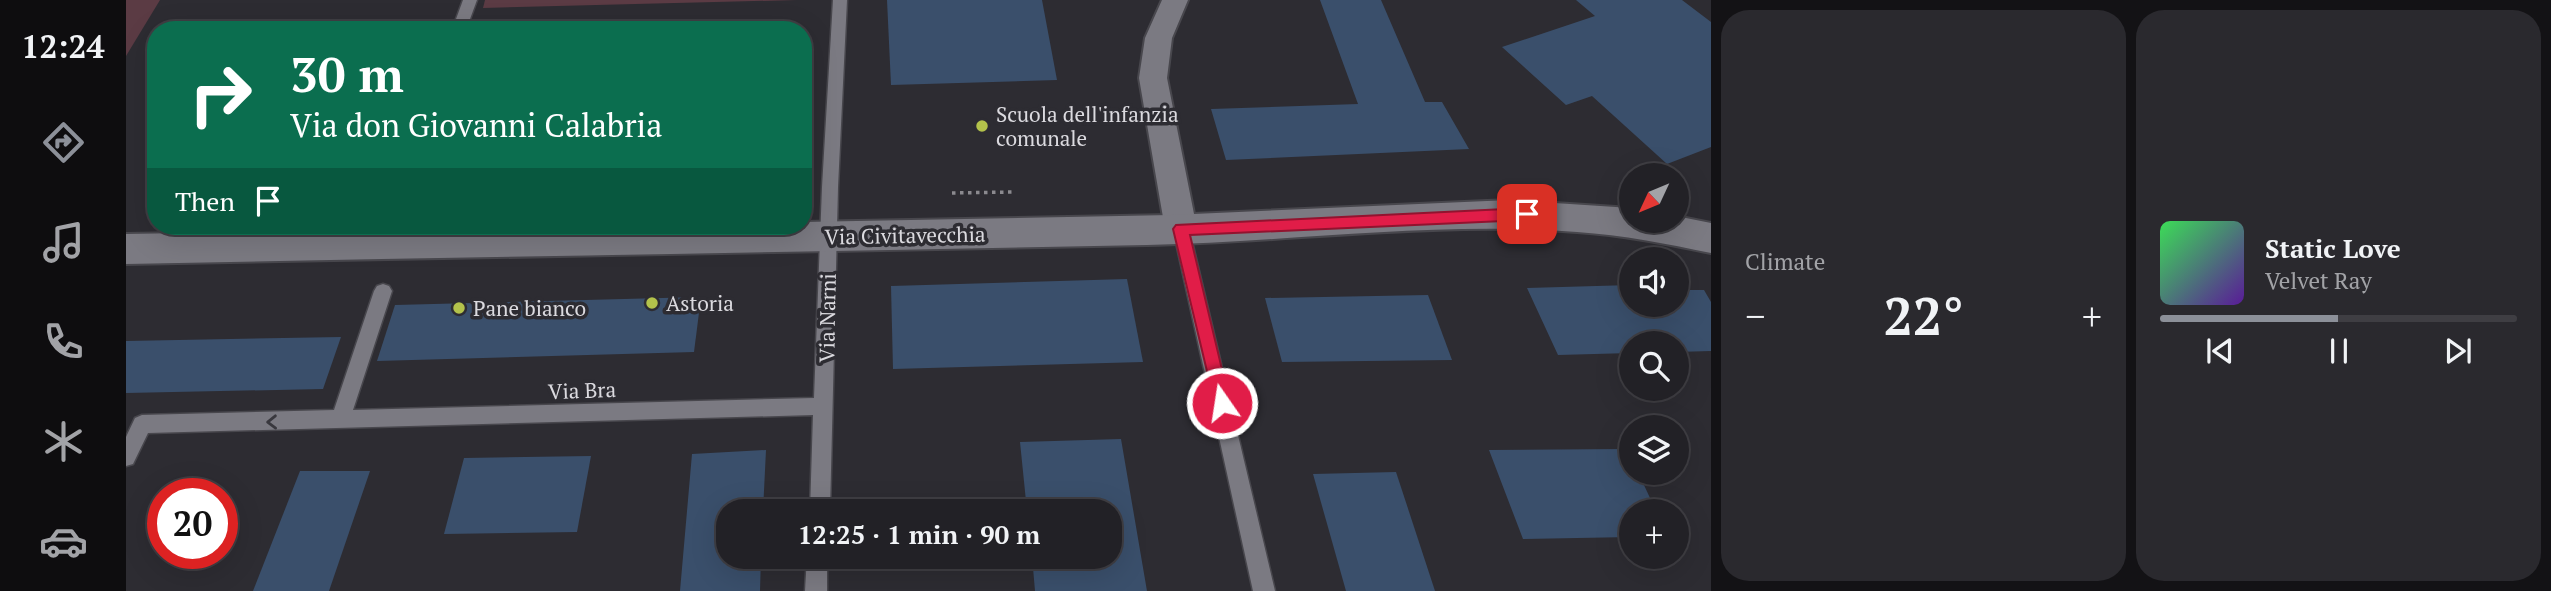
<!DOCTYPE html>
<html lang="en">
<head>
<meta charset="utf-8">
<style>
	:root { --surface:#222126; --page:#2a292e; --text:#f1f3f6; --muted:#a2a3a7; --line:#3f3e43; --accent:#8c9099 }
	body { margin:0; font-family:"PT Serif",serif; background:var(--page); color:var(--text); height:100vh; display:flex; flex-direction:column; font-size:26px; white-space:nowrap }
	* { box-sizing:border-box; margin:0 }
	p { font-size:23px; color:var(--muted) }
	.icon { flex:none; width:38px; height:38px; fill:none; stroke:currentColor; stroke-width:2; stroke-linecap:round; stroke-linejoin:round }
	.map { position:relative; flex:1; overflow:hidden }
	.panel { display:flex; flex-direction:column; gap:10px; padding:10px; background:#131215; width:840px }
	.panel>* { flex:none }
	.banner { position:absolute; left:21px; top:21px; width:665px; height:214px; border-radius:28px; box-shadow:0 7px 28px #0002,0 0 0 2px var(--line); background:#0b6e4f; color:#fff; overflow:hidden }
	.needle { width:46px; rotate:226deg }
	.buttons { position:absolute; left:1493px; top:163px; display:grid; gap:14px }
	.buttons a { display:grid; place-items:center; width:70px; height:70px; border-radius:50%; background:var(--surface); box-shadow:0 7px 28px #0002,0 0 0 2px var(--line); font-size:35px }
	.speed { position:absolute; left:21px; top:478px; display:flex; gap:14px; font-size:35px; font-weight:700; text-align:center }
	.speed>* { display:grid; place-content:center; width:91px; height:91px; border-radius:50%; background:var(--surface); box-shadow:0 7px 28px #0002,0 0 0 2px var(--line); line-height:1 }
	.speed .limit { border:10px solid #d22; background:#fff; color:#111 }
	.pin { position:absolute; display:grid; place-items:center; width:60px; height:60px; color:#fff; margin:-30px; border-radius:14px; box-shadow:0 4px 10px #0006 }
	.me { position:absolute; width:77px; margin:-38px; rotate:347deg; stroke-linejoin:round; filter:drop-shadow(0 0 5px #0008) }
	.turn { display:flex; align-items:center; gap:24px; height:147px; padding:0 28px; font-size:32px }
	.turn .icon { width:91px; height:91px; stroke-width:2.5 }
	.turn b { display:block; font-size:49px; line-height:60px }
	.then { display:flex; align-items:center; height:66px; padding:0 28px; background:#0003; gap:14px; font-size:26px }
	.big { font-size:52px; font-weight:600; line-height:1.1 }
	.panel .card { flex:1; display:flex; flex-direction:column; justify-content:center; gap:10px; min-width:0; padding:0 24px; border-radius:28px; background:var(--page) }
	.song { display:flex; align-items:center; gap:21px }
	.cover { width:84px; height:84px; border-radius:10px; background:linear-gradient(135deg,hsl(130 70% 55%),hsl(270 70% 35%)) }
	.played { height:7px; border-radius:4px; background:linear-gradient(90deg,var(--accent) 50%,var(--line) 50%) }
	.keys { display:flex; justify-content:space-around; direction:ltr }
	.heat { display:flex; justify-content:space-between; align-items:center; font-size:38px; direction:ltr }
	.panel .tiles { flex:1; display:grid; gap:10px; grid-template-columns:repeat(2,1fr) }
	.trip { position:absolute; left:590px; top:499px; width:406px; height:70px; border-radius:28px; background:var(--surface); box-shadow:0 7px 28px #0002,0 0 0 2px var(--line); font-weight:600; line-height:70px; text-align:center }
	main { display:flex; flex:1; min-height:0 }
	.tab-bar { display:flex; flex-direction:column; width:126px; justify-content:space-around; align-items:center; background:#0e0d0f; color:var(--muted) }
	.tab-bar .icon { width:49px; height:49px }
	.tab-bar .active { color:var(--accent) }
	.tab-bar b { font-size:32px; color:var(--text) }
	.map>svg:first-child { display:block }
	.green { fill:#5b3b44 }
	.building { fill:#3a4f6b }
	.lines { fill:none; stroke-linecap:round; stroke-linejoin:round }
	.service-casing { stroke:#48474d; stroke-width:3 }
	.minor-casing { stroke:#48474d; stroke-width:4 }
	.tertiary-casing { stroke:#48474d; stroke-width:4 }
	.path { stroke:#8b8a8f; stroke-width:3.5; stroke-dasharray:3.5 4.5; stroke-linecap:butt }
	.service { fill:#7b7a82; fill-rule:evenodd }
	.minor { fill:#7b7a82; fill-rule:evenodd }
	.tertiary { fill:#7b7a82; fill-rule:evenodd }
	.oneway { stroke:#39383e }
	.route { fill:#e11d48; stroke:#92132f; stroke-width:2 }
	.poi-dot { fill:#b3c24b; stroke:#2d2c32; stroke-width:2.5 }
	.labels { text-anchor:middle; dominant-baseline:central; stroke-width:7; stroke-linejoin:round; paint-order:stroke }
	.poi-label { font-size:21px; fill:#dbdadf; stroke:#2d2c32; text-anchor:start }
	.street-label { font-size:21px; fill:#dbdadf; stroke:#2d2c32 }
</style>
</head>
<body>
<main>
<nav class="tab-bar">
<b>12:24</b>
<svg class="icon active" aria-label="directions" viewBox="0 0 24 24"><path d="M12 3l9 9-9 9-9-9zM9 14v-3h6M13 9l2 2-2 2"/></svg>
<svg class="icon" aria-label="music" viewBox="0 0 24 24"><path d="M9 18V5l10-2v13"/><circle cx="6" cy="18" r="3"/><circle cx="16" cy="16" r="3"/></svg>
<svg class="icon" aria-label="phone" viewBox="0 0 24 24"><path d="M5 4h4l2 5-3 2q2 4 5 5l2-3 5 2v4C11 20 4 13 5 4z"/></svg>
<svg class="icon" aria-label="climate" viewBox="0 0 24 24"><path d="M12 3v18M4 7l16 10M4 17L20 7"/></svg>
<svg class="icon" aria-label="car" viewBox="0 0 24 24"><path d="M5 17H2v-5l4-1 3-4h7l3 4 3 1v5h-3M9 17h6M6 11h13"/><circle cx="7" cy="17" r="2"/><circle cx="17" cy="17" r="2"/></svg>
</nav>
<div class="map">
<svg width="1585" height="591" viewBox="0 0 1585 591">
	<rect width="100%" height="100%" fill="#2d2c32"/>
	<g class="green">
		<path d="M 0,0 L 34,0 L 0,56 Z"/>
		<path d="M 359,0 L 671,0 L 357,8 Z"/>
	</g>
	<g class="building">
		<path d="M 761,0 L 916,0 L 931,80 L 765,85 Z"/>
		<path d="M 1194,0 L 1255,0 L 1299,102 L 1316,102 L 1343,149 L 1100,160 L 1085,109 L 1232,104 Z"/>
		<path d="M 1450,0 L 1556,0 L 1585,22 L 1585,147 L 1541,164 L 1466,96 L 1440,105 L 1376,47 L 1469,16 Z"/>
		<path d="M 1001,279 L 1017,362 L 767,369 L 765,286 Z"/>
		<path d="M 1550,284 L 1561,284 L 1564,290 L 1578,290 L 1585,302 L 1585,351 L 1550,352 L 1550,343 L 1505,343 L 1505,353 L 1432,355 L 1401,288 L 1505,285 L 1505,304 L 1550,304 Z"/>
		<path d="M 1302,295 L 1326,360 L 1156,362 L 1139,298 Z"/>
		<path d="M 575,297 L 568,352 L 251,361 L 269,305 Z"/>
		<path d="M 215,337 L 197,389 L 0,393 L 0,341 Z"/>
		<path d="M 995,439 L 1021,591 L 909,591 L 906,556 L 984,556 L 984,511 L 901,511 L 894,442 Z"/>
		<path d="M 1501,449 L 1505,458 L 1505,472 L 1512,472 L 1530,511 L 1505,511 L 1505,537 L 1397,539 L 1363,450 Z"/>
		<path d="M 640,450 L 637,511 L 602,511 L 602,556 L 635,556 L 634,591 L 554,591 L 566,454 Z"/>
		<path d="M 465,456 L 451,532 L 318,534 L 338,458 Z"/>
		<path d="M 174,471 L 244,471 L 203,591 L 127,591 Z"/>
		<path d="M 1270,472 L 1309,591 L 1220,591 L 1187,474 Z"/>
	</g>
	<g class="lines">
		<g class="service-casing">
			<g id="service">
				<path d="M 337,0 L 351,0 L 340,30 L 326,30 Z"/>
				<path d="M 707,0 L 721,0 L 712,187 L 704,511 L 684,511 L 687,415 L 22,433 L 7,464 L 0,466 L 0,437 L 9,418 L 16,415 L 208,410 L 248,291 L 251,286 L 257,284 L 263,286 L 266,291 L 227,410 L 688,398 L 696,187 Z"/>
				<path d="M 1055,222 L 1061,224 L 1063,229 L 1149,591 L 1127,591 L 1047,229 L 1049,224 Z"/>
				<path d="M 681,556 L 701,556 L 701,591 L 679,591 Z"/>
			</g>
		</g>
		<g class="minor-casing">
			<path id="minor" d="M 1036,0 L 1062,0 L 1046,38 L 1041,78 L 1071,229 L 1066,238 L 1055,242 L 1044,238 L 1039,229 L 1013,78 L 1019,38 Z"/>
		</g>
		<g class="tertiary-casing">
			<path id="tertiary" d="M 1384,200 L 1505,208 L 1505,220 L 1550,220 L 1550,216 L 1585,223 L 1585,253 C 1541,244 1497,235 1451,232 C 1308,221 1164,242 1021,245 C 681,252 340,257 0,264 L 0,234 L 445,226 L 677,226 L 677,222 L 1045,215 Z"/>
		</g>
		<path class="path" d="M 826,193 L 889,192"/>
		<use href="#service" class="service"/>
		<use href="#minor" class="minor"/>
		<use href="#tertiary" class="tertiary"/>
	</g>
	<defs><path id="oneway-chevron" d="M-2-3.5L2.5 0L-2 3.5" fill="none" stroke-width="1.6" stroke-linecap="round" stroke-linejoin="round" transform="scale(1.75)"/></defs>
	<use class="oneway" href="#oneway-chevron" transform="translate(146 422) rotate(179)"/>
	<path class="route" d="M 1401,208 L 1409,214 L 1401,220 L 1064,235 L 1104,403 L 1102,409 L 1096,411 L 1090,409 L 1047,229 L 1050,225 Z"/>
	<g class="poi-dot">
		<circle cx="856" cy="126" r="7"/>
		<circle cx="526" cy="303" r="7"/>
		<circle cx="333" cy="308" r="7"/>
	</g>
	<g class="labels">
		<g class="poi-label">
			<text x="870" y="114">Scuola dell'infanzia<tspan x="870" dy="24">comunale</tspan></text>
			<text x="540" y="303">Astoria</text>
			<text x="347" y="308">Pane bianco</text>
		</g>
		<g class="street-label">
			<text transform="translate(779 235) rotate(-1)">Via Civitavecchia</text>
			<text transform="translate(701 318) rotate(-89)">Via Narni</text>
			<text transform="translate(456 390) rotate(-2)">Via Bra</text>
		</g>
	</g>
</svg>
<div class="buttons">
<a><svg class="needle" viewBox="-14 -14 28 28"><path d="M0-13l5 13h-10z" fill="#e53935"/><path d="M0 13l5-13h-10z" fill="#a2a3a7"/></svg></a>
<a><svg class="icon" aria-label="sound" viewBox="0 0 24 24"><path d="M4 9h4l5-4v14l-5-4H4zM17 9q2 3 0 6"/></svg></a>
<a><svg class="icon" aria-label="search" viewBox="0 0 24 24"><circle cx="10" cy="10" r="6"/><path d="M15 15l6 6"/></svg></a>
<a><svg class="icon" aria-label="layers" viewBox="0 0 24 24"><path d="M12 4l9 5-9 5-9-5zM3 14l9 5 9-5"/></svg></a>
<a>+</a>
</div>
<div class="speed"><div class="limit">20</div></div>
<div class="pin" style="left:1401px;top:214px;background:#d93025"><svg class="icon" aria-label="arrive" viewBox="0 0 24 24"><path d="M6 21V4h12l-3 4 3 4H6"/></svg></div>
<svg class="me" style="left:1096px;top:403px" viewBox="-20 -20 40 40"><circle r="17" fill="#e11d48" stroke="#fff" stroke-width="3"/><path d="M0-11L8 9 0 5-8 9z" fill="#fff"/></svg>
<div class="trip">12:25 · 1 min · 90 m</div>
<div class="banner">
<div class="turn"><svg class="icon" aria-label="right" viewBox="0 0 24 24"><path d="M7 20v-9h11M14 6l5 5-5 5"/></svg><div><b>30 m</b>Via don Giovanni Calabria</div></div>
<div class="then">Then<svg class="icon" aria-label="arrive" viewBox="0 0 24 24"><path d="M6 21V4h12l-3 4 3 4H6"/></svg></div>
</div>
</div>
<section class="panel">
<div class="tiles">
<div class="card"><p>Climate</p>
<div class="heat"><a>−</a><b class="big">22°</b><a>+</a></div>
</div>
<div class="card">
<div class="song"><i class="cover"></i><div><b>Static Love</b><p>Velvet Ray</p></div></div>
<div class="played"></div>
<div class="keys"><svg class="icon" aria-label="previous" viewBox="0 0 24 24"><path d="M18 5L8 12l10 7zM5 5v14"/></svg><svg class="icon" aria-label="pause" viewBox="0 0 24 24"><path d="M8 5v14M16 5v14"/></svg><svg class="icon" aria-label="next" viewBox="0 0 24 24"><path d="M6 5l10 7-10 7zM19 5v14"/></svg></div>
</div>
</div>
</section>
</main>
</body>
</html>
